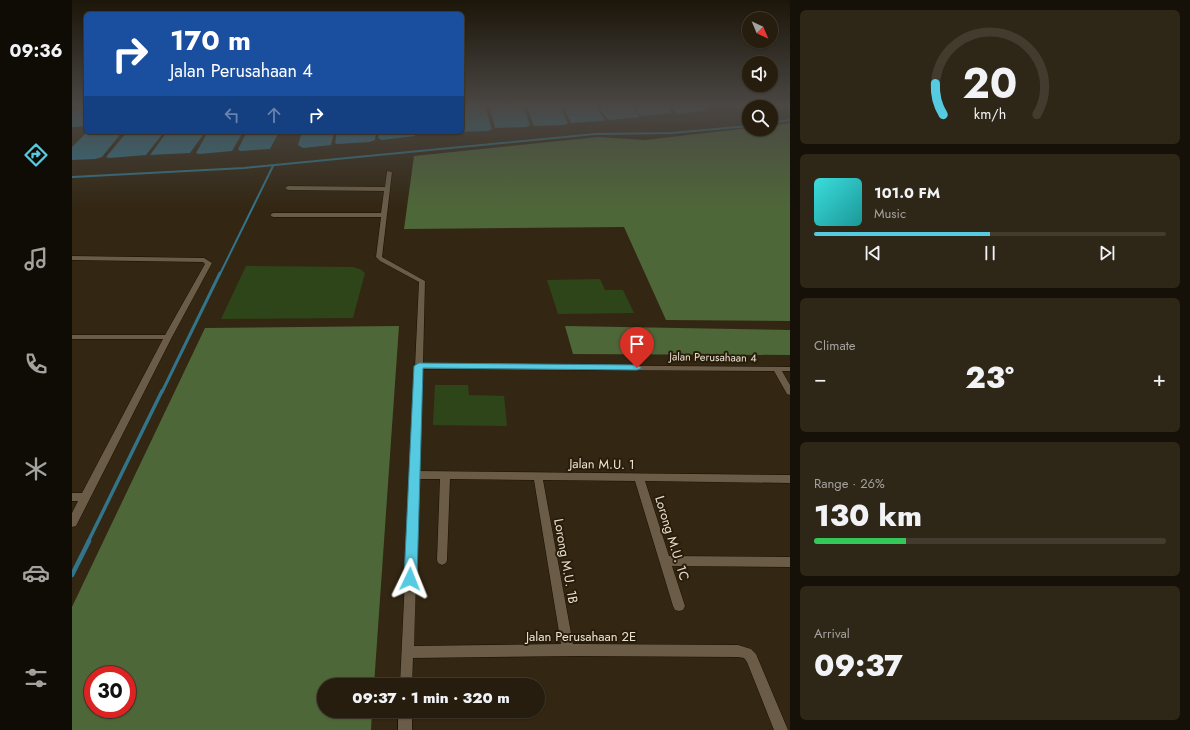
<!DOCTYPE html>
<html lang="en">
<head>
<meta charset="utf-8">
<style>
	:root { --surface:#261d0e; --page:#2e2617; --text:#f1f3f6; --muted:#a4a29e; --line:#423b2e; --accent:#55cae0 }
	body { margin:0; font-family:Jost,sans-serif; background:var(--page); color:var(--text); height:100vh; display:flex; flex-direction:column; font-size:15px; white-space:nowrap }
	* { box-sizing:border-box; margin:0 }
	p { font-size:13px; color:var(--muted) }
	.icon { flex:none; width:22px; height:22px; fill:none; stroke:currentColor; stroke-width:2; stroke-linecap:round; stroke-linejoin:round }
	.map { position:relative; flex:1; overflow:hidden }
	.sheet { display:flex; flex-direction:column; gap:10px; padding:10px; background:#151008; width:400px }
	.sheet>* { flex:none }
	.guide { position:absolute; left:12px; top:12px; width:380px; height:122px; border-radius:6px; box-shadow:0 1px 3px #0004,0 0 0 1px var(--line); background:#1a4fa0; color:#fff; overflow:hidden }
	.needle { width:26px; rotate:136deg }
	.buttons { position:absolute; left:670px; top:12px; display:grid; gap:8px }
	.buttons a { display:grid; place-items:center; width:36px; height:36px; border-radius:50%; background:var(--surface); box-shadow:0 1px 3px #0004,0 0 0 1px var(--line); font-size:20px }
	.speed { position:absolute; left:12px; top:666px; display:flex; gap:8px; font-size:20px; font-weight:700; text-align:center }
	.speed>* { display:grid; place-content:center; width:52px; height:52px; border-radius:50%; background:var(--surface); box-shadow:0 1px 3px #0004,0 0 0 1px var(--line); line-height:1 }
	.speed .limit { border:6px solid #d22; background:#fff; color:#111 }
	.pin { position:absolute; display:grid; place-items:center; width:34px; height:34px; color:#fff; margin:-41px -17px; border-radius:50% 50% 50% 0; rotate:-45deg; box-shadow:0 0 4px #0007 }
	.pin .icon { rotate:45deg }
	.me { position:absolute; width:44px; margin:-22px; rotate:2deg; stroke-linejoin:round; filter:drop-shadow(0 0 3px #0008) }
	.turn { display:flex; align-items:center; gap:14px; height:84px; padding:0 20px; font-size:18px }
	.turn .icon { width:52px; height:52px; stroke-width:2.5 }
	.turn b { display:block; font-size:28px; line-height:34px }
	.lanes { display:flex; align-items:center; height:38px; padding:0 20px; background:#0003; justify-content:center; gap:20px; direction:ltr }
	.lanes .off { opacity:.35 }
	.big { font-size:30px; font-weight:800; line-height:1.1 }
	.sheet .widget { flex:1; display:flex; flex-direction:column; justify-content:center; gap:6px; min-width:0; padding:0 14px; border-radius:6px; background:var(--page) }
	.sheet .dial { align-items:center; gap:0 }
	.dial svg { height:104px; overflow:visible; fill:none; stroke:var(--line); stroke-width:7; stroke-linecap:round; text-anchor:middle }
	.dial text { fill:var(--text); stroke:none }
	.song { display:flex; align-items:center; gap:12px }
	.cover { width:48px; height:48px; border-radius:6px; background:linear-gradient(135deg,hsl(180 70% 55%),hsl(180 70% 35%)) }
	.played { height:4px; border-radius:2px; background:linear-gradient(90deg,var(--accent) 50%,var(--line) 50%) }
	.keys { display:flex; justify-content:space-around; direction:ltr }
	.heat { display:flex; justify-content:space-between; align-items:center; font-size:22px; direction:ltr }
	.charge { height:6px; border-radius:3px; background:linear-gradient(90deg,#34c759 26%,var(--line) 0) }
	.trip { position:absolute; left:245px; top:678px; width:228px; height:40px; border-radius:20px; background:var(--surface); box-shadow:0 1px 3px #0004,0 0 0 1px var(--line); font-weight:800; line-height:40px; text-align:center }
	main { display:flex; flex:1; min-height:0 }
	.dock { display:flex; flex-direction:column; width:72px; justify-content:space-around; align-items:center; background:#0f0c06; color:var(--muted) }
	.dock .icon { width:28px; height:28px }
	.dock .active { color:var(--accent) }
	.dock b { font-size:18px; color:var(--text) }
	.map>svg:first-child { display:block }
	.green { fill:#2e4519 }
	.forest { fill:#4e6739; fill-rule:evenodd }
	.water { fill:#32748a }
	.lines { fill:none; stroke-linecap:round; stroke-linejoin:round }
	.stream-far3 { stroke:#32748a; stroke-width:2 }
	.stream-far2 { stroke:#32748a; stroke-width:3 }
	.stream-far1 { stroke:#32748a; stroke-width:3.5 }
	.stream { stroke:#32748a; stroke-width:4.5 }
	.minor-casing { stroke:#1a0f00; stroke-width:1 }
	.minor { fill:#6a5c47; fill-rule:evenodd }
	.route { fill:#55cae0; stroke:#378392 }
	.labels { text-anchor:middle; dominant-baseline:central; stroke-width:4; stroke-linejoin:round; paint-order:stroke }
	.street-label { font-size:11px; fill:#ebe3d7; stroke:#291d09 }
	.near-street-label { font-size:13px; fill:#ebe3d7; stroke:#291d09 }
</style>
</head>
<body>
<main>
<nav class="dock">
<b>09:36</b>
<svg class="icon active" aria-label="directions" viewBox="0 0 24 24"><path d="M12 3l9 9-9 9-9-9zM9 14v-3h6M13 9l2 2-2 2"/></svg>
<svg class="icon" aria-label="music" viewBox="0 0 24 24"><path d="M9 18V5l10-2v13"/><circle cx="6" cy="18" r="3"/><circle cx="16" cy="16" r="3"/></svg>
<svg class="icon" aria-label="phone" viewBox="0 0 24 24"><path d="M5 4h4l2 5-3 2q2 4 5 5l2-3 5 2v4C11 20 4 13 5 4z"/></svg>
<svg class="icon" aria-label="climate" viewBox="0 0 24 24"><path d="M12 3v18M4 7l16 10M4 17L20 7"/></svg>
<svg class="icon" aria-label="car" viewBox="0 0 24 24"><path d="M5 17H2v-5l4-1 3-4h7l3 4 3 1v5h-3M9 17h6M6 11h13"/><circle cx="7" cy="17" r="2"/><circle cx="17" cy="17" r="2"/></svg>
<svg class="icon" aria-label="filters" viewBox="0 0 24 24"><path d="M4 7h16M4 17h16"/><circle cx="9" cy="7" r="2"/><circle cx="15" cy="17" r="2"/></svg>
</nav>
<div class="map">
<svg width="718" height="730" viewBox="0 0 718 730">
	<rect width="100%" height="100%" fill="#332713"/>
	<g class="green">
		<path d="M 174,266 L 281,267 L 288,269 L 293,273 L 281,318 L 149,319 Z"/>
		<path d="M 528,279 L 533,290 L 551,290 L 562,313 L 486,314 L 475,280 Z"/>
		<path d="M 363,385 L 396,385 L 397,395 L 432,396 L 435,426 L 361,425 Z"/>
	</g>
	<g class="forest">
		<path d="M 718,123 L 718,321 L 594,320 L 552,227 L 332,229 L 342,156 L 526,137 L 573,140 L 677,128 L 699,129 L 699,126 Z"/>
		<path d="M 327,326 L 302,685 L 252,685 L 252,711 L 300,711 L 299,730 L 0,730 L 0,607 L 133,328 ZM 21,675 L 55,675 L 55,709 L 21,709 Z"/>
		<path d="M 493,326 L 718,330 L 718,355 L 501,354 Z"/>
	</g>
	<g class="water">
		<path d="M 6,106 L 14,106 L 14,126 L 0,127 L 0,111 Z"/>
		<path d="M 390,106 L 413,106 L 420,129 L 416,131 L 385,132 L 390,132 Z"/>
		<path d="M 417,106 L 451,106 L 458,125 L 454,127 L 423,128 Z"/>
		<path d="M 454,106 L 488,106 L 496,123 L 493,125 L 462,126 Z"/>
		<path d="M 490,106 L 524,106 L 533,120 L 529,121 L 499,123 Z"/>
		<path d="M 526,106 L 560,106 L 568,117 L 538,120 L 535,119 Z"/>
		<path d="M 562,106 L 595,106 L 600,113 L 572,116 L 568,115 Z"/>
		<path d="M 598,106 L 632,106 L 636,110 L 609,114 L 603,112 Z"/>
		<path d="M 15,132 L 50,132 L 30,157 L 23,159 L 0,160 L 0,147 Z"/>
		<path d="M 55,132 L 92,132 L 74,155 L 37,158 L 34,157 Z"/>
		<path d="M 95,132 L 133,132 L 118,153 L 78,155 Z"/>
		<path d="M 136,132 L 171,132 L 160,151 L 127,154 L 124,153 Z"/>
		<path d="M 175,132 L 207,132 L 198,149 L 168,151 L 166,149 Z"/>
		<path d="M 230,132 L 262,132 L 259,145 L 231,148 L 226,145 Z"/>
		<path d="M 265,132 L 304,132 L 303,140 L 298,142 L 265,144 L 263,143 Z"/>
		<path d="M 307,132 L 343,132 L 343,136 L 310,140 L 306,138 Z"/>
	</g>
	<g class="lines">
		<g class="stream-far3">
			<path d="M 699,123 L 718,120"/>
			<path d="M 0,177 L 172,168 L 523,134 L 600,133 L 677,126"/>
			<path d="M 148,274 L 201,166"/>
		</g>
		<path class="stream-far2" d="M 90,392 L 148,273"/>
		<path class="stream-far1" d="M 16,542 L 90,391"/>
		<path class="stream" d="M 0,575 L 17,541"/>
		<g class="minor-casing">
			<g id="minor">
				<path d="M 315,171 L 320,172 L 310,257 L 353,281 L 351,364 L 718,367 L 718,371 L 710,371 L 718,385 L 718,395 L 715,394 L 702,371 L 351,369 L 347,471 L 718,475 L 718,483 L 573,481 L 597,556 L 718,557 L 718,567 L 600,566 L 613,606 L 611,610 L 607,611 L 603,610 L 601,606 L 563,481 L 471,480 L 501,644 L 666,645 L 679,649 L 684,654 L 716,730 L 702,730 L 675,662 L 672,658 L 666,657 L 506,656 L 341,658 L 340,685 L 328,685 L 347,282 L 308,261 L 304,257 L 309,217 L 201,217 L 198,215 L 201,213 L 309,213 L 312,191 L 216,190 L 213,188 L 216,186 L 313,187 ZM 347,479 L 368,479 L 365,560 L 366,563 L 370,565 L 374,563 L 375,560 L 378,479 L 462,480 L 489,644 L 342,646 Z"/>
				<path d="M 0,256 L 132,258 L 140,263 L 100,337 L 4,526 L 0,527 L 0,513 L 6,501 L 0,501 L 0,493 L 10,493 L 91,339 L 0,339 L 0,335 L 93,335 L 133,264 L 131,262 L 0,260 Z"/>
				<rect x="326" y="711" width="14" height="19"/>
			</g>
		</g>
		<use href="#minor" class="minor"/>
	</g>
	<linearGradient id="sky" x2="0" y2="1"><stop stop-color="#1c150a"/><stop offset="0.51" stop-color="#4a4744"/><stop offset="1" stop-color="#4a4744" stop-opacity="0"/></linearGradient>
	<rect width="718" height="208" fill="url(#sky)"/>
	<path class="route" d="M 347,363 L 565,365 L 570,368 L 565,370 L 351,368 L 345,579 L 343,582 L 338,584 L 334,582 L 332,579 L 342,366 Z"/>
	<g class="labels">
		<g class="street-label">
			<text transform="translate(641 357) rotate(1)">Jalan Perusahaan 4</text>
		</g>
		<g class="near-street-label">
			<text transform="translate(530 464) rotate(1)">Jalan M.U. 1</text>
			<text transform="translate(600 538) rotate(73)">Lorong M.U. 1C</text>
			<text transform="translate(494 561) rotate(80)">Lorong M.U. 1B</text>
			<text x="509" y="636">Jalan Perusahaan 2E</text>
		</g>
	</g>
</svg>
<div class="buttons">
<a><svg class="needle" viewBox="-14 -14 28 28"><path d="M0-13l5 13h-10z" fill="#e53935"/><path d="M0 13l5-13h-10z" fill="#a4a29e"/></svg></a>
<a><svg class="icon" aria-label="sound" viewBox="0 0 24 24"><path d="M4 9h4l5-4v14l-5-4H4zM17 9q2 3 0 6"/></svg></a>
<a><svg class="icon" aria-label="search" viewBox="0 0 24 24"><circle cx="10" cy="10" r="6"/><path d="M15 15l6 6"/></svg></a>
</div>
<div class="speed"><div class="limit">30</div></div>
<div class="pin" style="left:565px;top:368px;background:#d93025"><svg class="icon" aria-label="arrive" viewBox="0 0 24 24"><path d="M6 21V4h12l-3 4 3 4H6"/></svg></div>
<svg class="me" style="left:338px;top:579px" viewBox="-20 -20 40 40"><path d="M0-17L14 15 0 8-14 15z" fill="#55cae0" stroke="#fff" stroke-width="4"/></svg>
<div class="trip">09:37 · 1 min · 320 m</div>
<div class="guide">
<div class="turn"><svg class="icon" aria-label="right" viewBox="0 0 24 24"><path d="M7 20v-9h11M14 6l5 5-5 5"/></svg><div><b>170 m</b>Jalan Perusahaan 4</div></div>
<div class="lanes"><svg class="icon off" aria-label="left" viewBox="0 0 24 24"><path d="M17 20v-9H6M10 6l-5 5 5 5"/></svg><svg class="icon off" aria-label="ahead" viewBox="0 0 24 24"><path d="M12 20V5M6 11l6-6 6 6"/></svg><svg class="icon" aria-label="right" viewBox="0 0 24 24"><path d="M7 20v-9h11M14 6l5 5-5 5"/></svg></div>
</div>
</div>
<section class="sheet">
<div class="widget dial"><svg viewBox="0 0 100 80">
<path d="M14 69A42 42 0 1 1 86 69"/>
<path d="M14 69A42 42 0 0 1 8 45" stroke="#55cae0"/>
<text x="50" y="56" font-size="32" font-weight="700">20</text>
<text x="50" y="72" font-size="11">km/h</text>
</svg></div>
<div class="widget">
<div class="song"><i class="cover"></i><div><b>101.0 FM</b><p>Music</p></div></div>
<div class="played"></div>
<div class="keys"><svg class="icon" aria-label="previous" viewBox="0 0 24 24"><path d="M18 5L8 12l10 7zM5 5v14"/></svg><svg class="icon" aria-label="pause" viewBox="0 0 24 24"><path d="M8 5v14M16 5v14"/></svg><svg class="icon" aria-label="next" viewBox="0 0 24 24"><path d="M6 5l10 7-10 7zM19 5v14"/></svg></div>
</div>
<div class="widget"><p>Climate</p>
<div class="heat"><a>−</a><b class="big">23°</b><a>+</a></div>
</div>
<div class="widget"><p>Range · 26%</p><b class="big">130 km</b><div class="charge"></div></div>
<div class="widget"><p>Arrival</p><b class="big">09:37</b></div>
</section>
</main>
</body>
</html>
